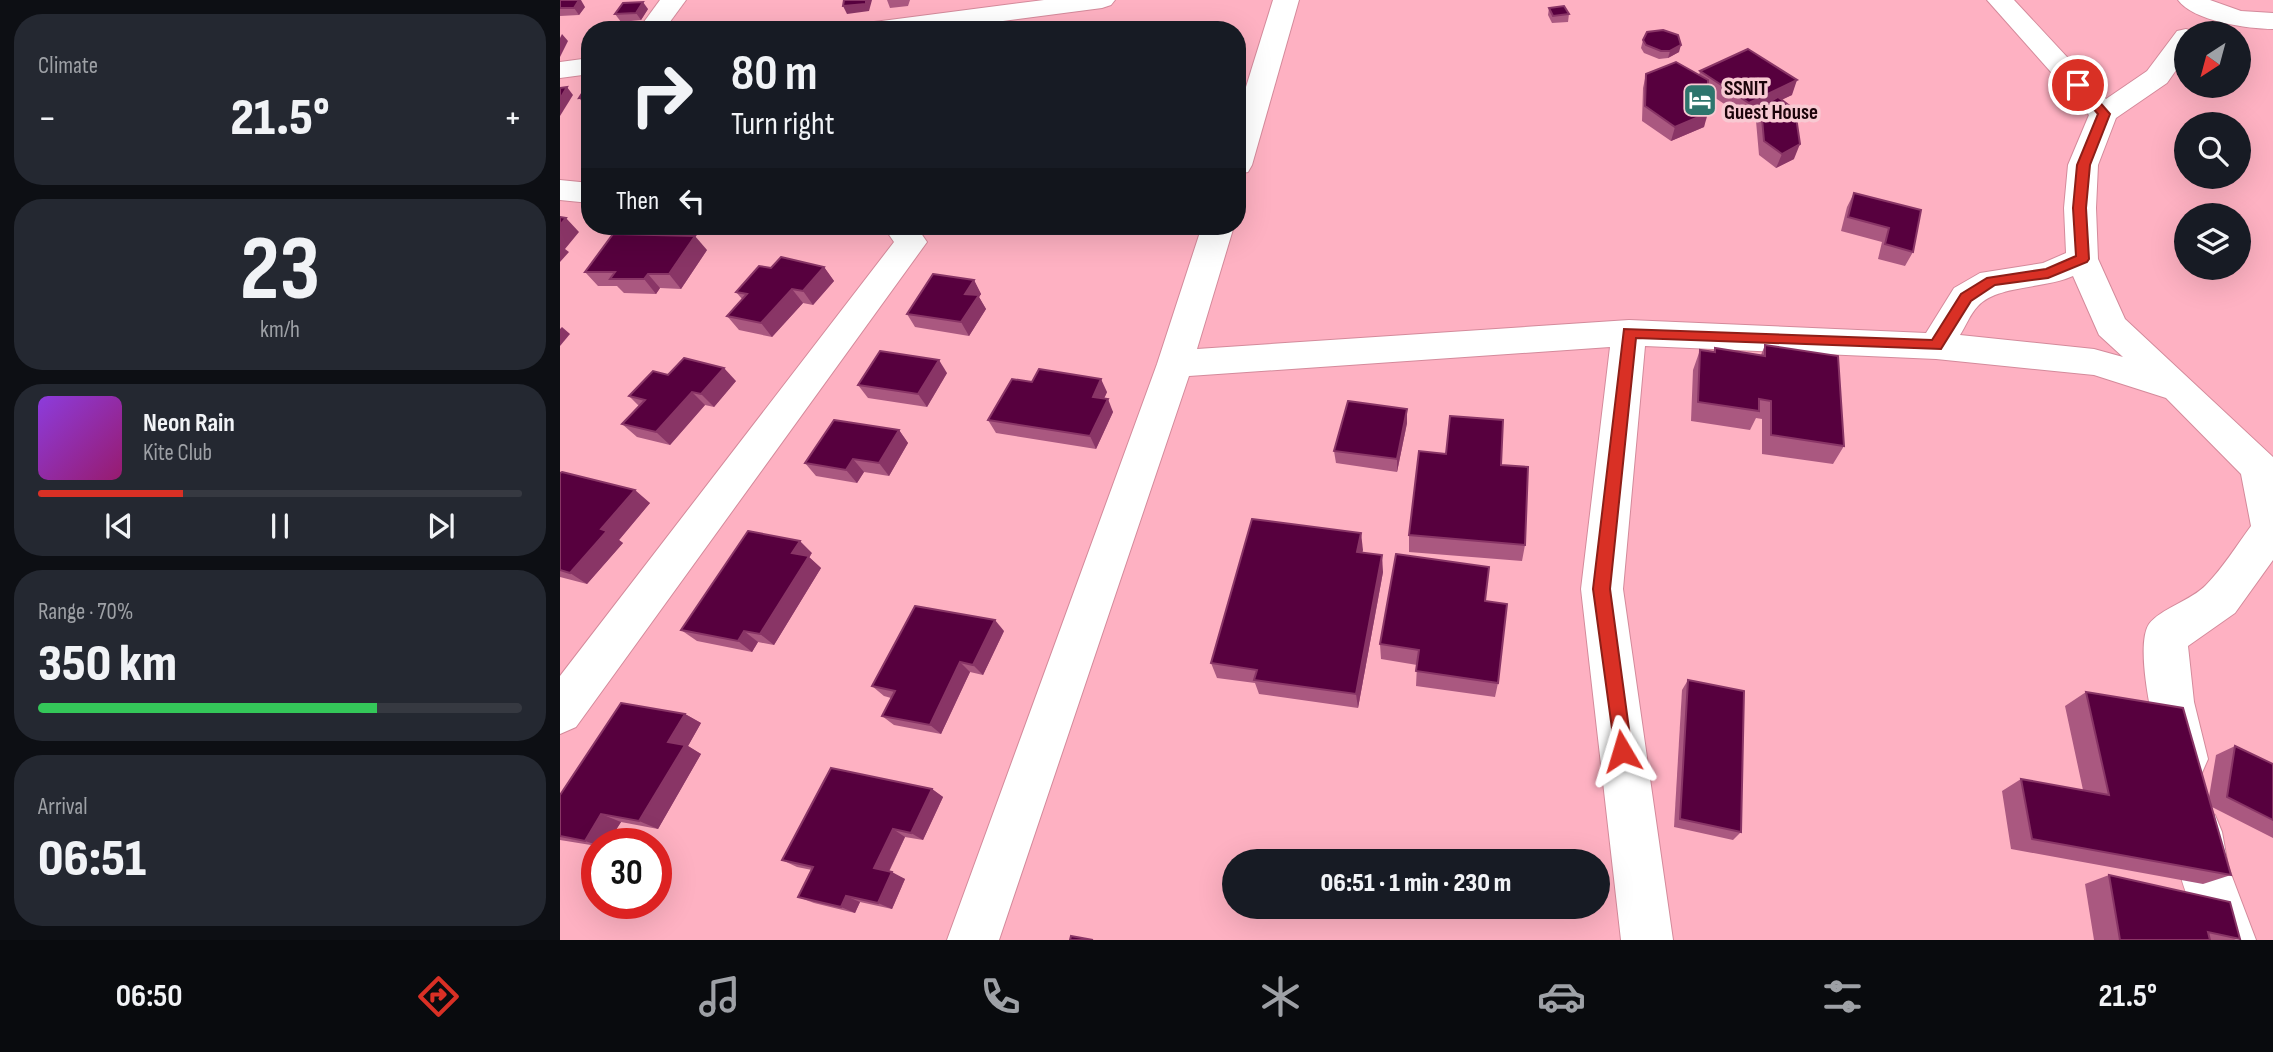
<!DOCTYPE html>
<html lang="en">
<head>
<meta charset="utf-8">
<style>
	:root { --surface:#171b24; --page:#242831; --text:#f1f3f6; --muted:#9ea1a6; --line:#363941; --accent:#d93025 }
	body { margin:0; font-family:"Sofia Sans Condensed",sans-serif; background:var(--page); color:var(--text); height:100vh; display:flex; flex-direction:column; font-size:26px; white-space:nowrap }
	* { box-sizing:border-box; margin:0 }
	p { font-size:23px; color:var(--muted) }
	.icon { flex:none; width:38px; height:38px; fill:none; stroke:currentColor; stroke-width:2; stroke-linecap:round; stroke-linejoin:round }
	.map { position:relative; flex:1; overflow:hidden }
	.sheet { display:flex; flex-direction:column; gap:14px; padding:14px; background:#0d0f14; width:560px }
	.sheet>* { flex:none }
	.top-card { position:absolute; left:21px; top:21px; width:665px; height:214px; border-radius:28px; box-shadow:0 7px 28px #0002; background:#171b24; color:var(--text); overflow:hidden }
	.needle { width:46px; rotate:216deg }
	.fabs { position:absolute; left:1614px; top:21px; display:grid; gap:14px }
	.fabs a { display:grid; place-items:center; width:77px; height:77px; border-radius:50%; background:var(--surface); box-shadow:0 7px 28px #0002; font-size:35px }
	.speed { position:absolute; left:21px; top:828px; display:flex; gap:14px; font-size:35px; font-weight:700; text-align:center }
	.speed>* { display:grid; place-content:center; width:91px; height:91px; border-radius:50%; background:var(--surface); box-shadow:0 7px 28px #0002; line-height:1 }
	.speed .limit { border:10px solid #d22; background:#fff; color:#111 }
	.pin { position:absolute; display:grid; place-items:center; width:60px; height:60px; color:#fff; margin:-30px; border:4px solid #fff; border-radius:50%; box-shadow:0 2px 7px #0007 }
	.me { position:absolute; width:77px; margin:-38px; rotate:353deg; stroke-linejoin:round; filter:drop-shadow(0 0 5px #0008) }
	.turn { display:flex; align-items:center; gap:24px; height:147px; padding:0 35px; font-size:32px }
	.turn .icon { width:91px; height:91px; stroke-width:2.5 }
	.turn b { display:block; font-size:49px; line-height:60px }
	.then { display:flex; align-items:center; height:66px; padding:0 35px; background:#0003; gap:14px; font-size:26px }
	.big { font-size:52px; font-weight:800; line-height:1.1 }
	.sheet .tile { flex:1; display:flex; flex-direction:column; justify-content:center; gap:10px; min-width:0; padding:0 24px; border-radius:28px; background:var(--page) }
	.sheet .dial { align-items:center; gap:0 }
	.dial b { font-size:91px; line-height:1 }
	.song { display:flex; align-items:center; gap:21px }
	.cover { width:84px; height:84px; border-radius:10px; background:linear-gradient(135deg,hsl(270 70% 55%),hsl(320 70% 35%)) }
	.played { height:7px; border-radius:4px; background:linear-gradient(90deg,var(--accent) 30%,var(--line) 30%) }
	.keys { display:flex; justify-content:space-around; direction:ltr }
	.heat { display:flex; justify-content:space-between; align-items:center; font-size:38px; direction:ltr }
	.charge { height:10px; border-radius:5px; background:linear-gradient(90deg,#34c759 70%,var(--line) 0) }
	.trip { position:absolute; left:662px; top:849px; width:388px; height:70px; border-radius:35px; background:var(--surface); box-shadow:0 7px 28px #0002; font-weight:800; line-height:70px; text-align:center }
	.menu { display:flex; height:112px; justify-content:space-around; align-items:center; background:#090b0e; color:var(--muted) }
	.menu .icon { width:49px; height:49px }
	.menu .current { color:var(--accent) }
	.menu b { font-size:32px; color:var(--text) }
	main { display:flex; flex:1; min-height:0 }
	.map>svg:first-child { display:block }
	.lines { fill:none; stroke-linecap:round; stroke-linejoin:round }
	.minor-casing { stroke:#d48a9b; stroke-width:2 }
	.minor { fill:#fff; fill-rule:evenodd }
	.wall { fill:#aa5880 }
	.shaded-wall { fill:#893566 }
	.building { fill:#57003e; stroke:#893566; stroke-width:2 }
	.route { fill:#d93025; stroke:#8d1f18; stroke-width:2 }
	.labels { text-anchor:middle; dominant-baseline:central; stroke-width:7; stroke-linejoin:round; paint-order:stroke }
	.far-poi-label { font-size:21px; font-weight:bold; fill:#1c040a; stroke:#f8c9d2; text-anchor:start }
</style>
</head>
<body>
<main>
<section class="sheet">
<div class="tile"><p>Climate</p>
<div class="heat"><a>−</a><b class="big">21.5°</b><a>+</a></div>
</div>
<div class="tile dial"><b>23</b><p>km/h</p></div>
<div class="tile">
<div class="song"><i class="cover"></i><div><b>Neon Rain</b><p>Kite Club</p></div></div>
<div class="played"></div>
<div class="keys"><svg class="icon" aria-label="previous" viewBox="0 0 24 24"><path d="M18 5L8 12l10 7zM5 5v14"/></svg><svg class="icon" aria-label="pause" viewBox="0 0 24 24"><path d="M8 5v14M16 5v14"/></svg><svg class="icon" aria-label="next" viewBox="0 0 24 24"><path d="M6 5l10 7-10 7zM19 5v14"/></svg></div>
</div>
<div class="tile"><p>Range · 70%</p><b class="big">350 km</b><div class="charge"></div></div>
<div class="tile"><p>Arrival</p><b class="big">06:51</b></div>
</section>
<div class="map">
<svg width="1713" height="940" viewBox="0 0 1713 940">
	<rect width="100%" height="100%" fill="#feb1c2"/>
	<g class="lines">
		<g class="minor-casing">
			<g id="minor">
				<path d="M 100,0 L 126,0 L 104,30 L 78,30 Z"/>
				<path d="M 484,0 L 555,0 L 551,5 L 542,8 L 375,30 L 301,30 L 305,24 L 314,22 Z"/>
				<path d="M 713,0 L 739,0 L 692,165 L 688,172 L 677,174 L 677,116 Z"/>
				<path d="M 1427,0 L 1454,0 L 1546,99 L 1587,71 L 1617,31 L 1626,29 L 1637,33 L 1626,33 L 1626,56 L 1607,83 L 1556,118 L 1538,165 L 1536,208 L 1538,259 L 1565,319 L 1713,457 L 1713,560 L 1675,613 L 1628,646 L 1634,702 L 1648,759 L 1641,775 L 1625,782 L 1609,775 C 1597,749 1573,648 1589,624 C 1600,609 1632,600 1646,585 C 1663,568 1677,545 1691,526 L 1681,474 L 1606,398 L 1534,375 L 1376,359 L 1085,346 L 1063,589 L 1113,940 L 1061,940 L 1021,589 L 1050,347 L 629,376 L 439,940 L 387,940 L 597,364 L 642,226 L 674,226 L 637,349 L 1069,320 L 1366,333 L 1394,288 L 1420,273 L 1483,263 L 1506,253 L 1504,208 L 1508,165 L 1529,115 ZM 1513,276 L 1539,335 L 1563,357 L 1534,349 L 1400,335 C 1406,326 1410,314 1418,306 C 1437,285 1485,289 1513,276 Z"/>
				<path d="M 1618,0 L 1650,0 L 1681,11 L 1713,13 L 1713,29 C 1688,29 1633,21 1618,0 Z"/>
				<path d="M 30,58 L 30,74 L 0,78 L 0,62 Z"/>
				<path d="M 0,180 L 30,183 L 30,203 L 0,200 Z"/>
				<path d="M 323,226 L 356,226 L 367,242 L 16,727 L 0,734 L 0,676 L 334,242 Z"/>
				<path d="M 1638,808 L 1655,815 L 1662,832 L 1668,866 L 1696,940 L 1644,940 C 1631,902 1604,855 1621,815 Z"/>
			</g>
		</g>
		<use href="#minor" class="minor"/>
	</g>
	<g class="wall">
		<path d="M 0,0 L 25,7 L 19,15 L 0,16 Z"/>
		<path d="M 327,0 L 350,0 L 348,6 L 330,8 Z"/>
		<path d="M 989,8 L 1009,14 L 1008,22 L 992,23 L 988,15 Z"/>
		<path d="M 88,9 L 81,20 L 61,22 L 55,14 Z"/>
		<path d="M 1083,40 L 1119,52 L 1108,58 L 1099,59 L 1084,53 L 1081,48 Z"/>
		<path d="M 1140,71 L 1232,95 L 1222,99 L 1234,159 L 1216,168 L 1199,155 L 1196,121 L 1200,110 L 1185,118 L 1148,93 L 1144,127 L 1111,141 L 1082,121 L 1083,88 L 1086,74 L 1139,75 Z"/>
		<path d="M 30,81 L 30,105 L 25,105 L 19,98 Z"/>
		<path d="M 1294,193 L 1353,252 L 1345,266 L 1318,259 L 1322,242 L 1281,231 L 1287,207 Z"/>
		<path d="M 147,250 L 121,289 L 100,288 L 96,294 L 64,293 L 57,286 L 38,286 L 25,272 Z"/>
		<path d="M 264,267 L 274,281 L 253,305 L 243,303 L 212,337 L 179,330 L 167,316 L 182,299 L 176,292 L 211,268 Z"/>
		<path d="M 414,280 L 421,294 L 419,297 L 426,309 L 409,336 L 355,327 L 347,314 Z"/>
		<path d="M 1205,345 L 1284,446 L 1273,464 L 1202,454 L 1202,419 L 1196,418 L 1190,430 L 1131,421 L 1133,370 L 1140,350 L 1153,352 L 1155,348 L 1201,355 Z"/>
		<path d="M 387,373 L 367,407 L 308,398 L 298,385 Z"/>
		<path d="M 108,375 L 176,381 L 154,407 L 145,405 L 110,445 L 77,437 L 62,424 L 79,406 L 69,396 Z"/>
		<path d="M 472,382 L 547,392 L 544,398 L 553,412 L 536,449 L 436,433 L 428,420 Z"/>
		<path d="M 847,409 L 847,423 L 837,472 L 776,463 L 774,451 Z"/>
		<path d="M 339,430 L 348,443 L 329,476 L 304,472 L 297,483 L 256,476 L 245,463 Z"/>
		<path d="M 941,465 L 965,545 L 962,561 L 849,552 L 849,535 Z"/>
		<path d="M 0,473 L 90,503 L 59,540 L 63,543 L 27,584 L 0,577 Z"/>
		<path d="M 801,533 L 802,553 L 823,572 L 798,708 L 699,694 L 695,683 L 657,678 L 651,663 Z"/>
		<path d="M 252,553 L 249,557 L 261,568 L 214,645 L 198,642 L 192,652 L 137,641 L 121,630 Z"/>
		<path d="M 925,601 L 938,683 L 935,697 L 856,686 L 857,665 L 821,659 L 820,644 Z"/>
		<path d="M 444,631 L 423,675 L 410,672 L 381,734 L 334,725 L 322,716 L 331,698 L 324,696 L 312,686 Z"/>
		<path d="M 1128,680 L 1181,832 L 1173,840 L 1114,827 L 1122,690 Z"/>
		<path d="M 1526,692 L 1649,797 L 1656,755 L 1675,746 L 1713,764 L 1713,838 L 1652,807 L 1671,875 L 1643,884 L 1451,849 L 1442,791 L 1461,779 L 1523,790 L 1505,706 Z"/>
		<path d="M 125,714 L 141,723 L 128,746 L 141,754 L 98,829 L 61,822 L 47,844 L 37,844 L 37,846 L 0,840 L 0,795 Z"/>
		<path d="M 372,789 L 383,797 L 363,840 L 345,837 L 329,872 L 345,879 L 332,909 L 300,902 L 295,913 L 254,903 L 238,897 L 252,870 L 237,867 L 222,860 Z"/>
		<path d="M 1549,875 L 1680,939 L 1674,940 L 1534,940 L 1525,884 Z"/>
	</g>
	<g class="shaded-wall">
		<path d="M 19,0 L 21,0 L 25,7 L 19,15 L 14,8 Z"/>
		<path d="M 306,0 L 312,0 L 309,11 L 287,14 L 283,6 Z"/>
		<path d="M 83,2 L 88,9 L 81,20 L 76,13 Z"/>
		<path d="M 2,34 L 8,41 L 0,57 L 0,38 Z"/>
		<path d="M 1121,45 L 1119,52 L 1108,58 L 1110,51 Z"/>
		<path d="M 680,67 L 683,82 L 677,122 L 677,89 Z"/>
		<path d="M 1237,80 L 1232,95 L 1201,110 L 1201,107 L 1200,110 L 1185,118 L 1189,103 Z"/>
		<path d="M 7,87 L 13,95 L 0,116 L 0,99 Z"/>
		<path d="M 1148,113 L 1144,127 L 1111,141 L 1115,127 Z"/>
		<path d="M 1240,144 L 1234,159 L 1216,168 L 1222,154 Z"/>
		<path d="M 6,218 L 19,232 L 5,249 L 9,252 L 0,262 L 0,225 Z"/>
		<path d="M 135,236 L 147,250 L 121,289 L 109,274 Z"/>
		<path d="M 264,267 L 274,281 L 253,305 L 243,291 Z"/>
		<path d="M 88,274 L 100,288 L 96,294 L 84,279 Z"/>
		<path d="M 414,280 L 421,294 L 419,297 L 426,309 L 409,336 L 401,322 L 405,294 Z"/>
		<path d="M 232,289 L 243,303 L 212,337 L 201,323 Z"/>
		<path d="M 2,327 L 10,334 L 0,346 L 0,329 Z"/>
		<path d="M 379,360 L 387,373 L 367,407 L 358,394 Z"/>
		<path d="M 164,368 L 176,381 L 154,407 L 141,394 Z"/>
		<path d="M 541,379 L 547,392 L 539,410 L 533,397 Z"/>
		<path d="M 132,392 L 145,405 L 110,445 L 96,432 Z"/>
		<path d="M 548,399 L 553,412 L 536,449 L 530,436 Z"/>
		<path d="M 847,409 L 847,423 L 837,472 L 837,459 Z"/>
		<path d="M 339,430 L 348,443 L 329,476 L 319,463 Z"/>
		<path d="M 293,459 L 304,472 L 297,483 L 286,470 Z"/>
		<path d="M 75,490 L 90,503 L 59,540 L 63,543 L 27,584 L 10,573 L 41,529 Z"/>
		<path d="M 801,533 L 803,550 L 799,569 L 797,552 Z"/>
		<path d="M 240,541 L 252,553 L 249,557 L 261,568 L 214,645 L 200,634 L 232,553 Z"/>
		<path d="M 822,555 L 823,572 L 798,708 L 796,694 Z"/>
		<path d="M 435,620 L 444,631 L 423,675 L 413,665 Z"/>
		<path d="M 184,631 L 198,642 L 192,652 L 178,641 Z"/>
		<path d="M 400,662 L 410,672 L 381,734 L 370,725 Z"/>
		<path d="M 125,714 L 141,723 L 128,746 L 141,754 L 98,829 L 79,821 L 108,742 Z"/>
		<path d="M 372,789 L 383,797 L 363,840 L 351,833 Z"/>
		<path d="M 41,814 L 61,822 L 47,844 L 37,844 L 37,845 L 25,841 Z"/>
		<path d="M 333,829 L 345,837 L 327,875 L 314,868 Z"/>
		<path d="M 332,872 L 345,879 L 332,909 L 318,903 Z"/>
		<path d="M 286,896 L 300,902 L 295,913 L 281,907 Z"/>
	</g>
	<g class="building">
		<path d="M 0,0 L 19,0 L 14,8 L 0,8 Z"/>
		<path d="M 284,0 L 306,0 L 306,4 L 283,6 Z"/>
		<path d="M 83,2 L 76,13 L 55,14 L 63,3 Z"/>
		<path d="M 1004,6 L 1009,14 L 993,16 L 989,8 Z"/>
		<path d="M 1103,30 L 1118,35 L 1121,45 L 1110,51 L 1101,51 L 1086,45 L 1083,40 L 1087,32 Z"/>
		<path d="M 1188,49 L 1237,80 L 1189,103 L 1140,71 Z"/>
		<path d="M 1116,62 L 1148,80 L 1148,113 L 1115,127 L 1085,106 L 1086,74 Z"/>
		<path d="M 677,67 L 680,67 L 677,89 Z"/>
		<path d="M 30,81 L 30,97 L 19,98 Z"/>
		<path d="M 7,87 L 0,99 L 0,88 Z"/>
		<path d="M 1218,97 L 1235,110 L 1240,144 L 1222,154 L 1204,141 L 1201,107 Z"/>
		<path d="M 1294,193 L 1361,210 L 1353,252 L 1325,244 L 1329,228 L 1288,217 Z"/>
		<path d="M 0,217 L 6,218 L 0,225 Z"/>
		<path d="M 53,234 L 135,236 L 109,274 L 88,274 L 84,279 L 50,279 L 55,272 L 25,272 Z"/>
		<path d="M 221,257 L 264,267 L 243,291 L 232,289 L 201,323 L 167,316 L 187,294 L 176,292 L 199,266 L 211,268 Z"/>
		<path d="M 373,274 L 414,280 L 405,294 L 419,295 L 401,322 L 347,314 Z"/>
		<path d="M 1205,345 L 1278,356 L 1284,446 L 1211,435 L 1211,401 L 1199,399 L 1199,411 L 1138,402 L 1140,350 L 1155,352 L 1155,348 L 1205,356 Z"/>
		<path d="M 320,351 L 379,360 L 358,394 L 298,385 Z"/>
		<path d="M 124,358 L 164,368 L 141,394 L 132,392 L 96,432 L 62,424 L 85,400 L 69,396 L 93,371 L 108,375 Z"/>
		<path d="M 479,369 L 541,379 L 533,397 L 548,399 L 530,436 L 428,420 L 452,379 L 472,382 Z"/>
		<path d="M 788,401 L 847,409 L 837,459 L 774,451 Z"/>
		<path d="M 890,416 L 943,420 L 941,465 L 968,467 L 965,545 L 849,535 L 859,451 L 886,454 Z"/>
		<path d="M 274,420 L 339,430 L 319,463 L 293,459 L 286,470 L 245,463 Z"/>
		<path d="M 2,472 L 75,490 L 41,529 L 47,531 L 10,573 L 0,570 L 0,473 Z"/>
		<path d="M 692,519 L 801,533 L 797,552 L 822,555 L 796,694 L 694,680 L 697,670 L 651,663 Z"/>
		<path d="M 188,531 L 240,541 L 232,553 L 249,556 L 200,634 L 184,631 L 178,641 L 121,630 Z"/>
		<path d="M 836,554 L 929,567 L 925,601 L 947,604 L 938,683 L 856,671 L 859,650 L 820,644 Z"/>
		<path d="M 355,606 L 435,620 L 413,665 L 400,662 L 370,725 L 322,716 L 335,691 L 312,686 Z"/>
		<path d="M 1128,680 L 1184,691 L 1181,832 L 1120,819 Z"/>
		<path d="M 1526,692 L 1623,708 L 1671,875 L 1472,839 L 1461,779 L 1549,795 Z"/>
		<path d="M 61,703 L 125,714 L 108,742 L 125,745 L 79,821 L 41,814 L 25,841 L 0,836 L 0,795 Z"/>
		<path d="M 1675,746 L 1713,764 L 1713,820 L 1667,797 Z"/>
		<path d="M 271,768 L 372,789 L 351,833 L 333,829 L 314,868 L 332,872 L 318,903 L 286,896 L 281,907 L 238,897 L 253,867 L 222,860 Z"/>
		<path d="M 1549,875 L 1670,902 L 1680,939 L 1648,932 L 1650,940 L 1560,940 Z"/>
		<path d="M 511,936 L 533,940 L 510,940 Z"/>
	</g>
	<path class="route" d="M 1518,82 L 1523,83 L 1550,114 L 1530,165 L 1526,208 L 1529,259 L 1527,262 L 1488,278 L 1435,285 L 1411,301 L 1381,349 L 1076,338 L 1050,589 L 1072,751 L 1069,758 L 1062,760 L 1056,758 L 1033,589 L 1064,329 L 1372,340 L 1401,294 L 1427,278 L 1486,269 L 1516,256 L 1513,208 L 1517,165 L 1538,114 L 1513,85 Z"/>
	<defs>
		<g id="hotel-square" transform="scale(1.75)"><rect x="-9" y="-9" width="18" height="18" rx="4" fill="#2e756d" stroke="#f8c9d2"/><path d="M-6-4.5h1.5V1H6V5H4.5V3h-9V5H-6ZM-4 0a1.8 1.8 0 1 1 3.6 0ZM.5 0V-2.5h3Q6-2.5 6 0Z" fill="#fff"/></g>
	</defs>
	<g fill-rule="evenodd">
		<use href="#hotel-square" x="1140" y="100"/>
	</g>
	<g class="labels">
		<g class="far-poi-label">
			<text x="1164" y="88">SSNIT<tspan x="1164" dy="24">Guest House</tspan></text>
		</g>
	</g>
</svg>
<div class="fabs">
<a><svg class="needle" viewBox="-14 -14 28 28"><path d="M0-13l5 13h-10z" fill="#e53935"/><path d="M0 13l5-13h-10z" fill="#9ea1a6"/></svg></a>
<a><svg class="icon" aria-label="search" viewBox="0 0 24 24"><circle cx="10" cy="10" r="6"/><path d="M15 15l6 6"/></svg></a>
<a><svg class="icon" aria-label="layers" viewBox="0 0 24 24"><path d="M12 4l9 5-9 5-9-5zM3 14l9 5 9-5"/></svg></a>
</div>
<div class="speed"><div class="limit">30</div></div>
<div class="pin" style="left:1518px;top:85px;background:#d93025"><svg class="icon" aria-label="arrive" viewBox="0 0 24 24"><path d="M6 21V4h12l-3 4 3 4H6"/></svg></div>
<svg class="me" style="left:1062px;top:751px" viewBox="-20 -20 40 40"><path d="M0-17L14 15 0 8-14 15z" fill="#d93025" stroke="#fff" stroke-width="4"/></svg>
<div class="trip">06:51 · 1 min · 230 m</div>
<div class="top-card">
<div class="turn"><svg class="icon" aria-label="right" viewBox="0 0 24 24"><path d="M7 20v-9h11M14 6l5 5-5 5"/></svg><div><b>80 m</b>Turn right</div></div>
<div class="then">Then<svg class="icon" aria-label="left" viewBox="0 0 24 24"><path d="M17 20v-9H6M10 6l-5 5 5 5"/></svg></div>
</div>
</div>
</main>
<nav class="menu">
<b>06:50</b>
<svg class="icon current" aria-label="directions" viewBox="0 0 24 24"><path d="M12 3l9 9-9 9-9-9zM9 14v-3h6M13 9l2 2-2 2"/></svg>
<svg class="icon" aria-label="music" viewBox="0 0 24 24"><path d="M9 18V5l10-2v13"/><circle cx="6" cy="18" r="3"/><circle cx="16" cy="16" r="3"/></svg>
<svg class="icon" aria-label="phone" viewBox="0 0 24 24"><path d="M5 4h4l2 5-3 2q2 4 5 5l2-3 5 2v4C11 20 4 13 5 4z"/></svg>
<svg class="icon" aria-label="climate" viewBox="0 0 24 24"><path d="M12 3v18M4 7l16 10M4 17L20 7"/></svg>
<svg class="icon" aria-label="car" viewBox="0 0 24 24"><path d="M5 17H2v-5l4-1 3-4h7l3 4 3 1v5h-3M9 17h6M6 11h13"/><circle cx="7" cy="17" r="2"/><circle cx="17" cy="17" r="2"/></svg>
<svg class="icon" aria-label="filters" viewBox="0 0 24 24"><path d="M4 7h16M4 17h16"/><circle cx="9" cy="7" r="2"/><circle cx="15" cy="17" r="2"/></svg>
<b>21.5°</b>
</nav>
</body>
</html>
